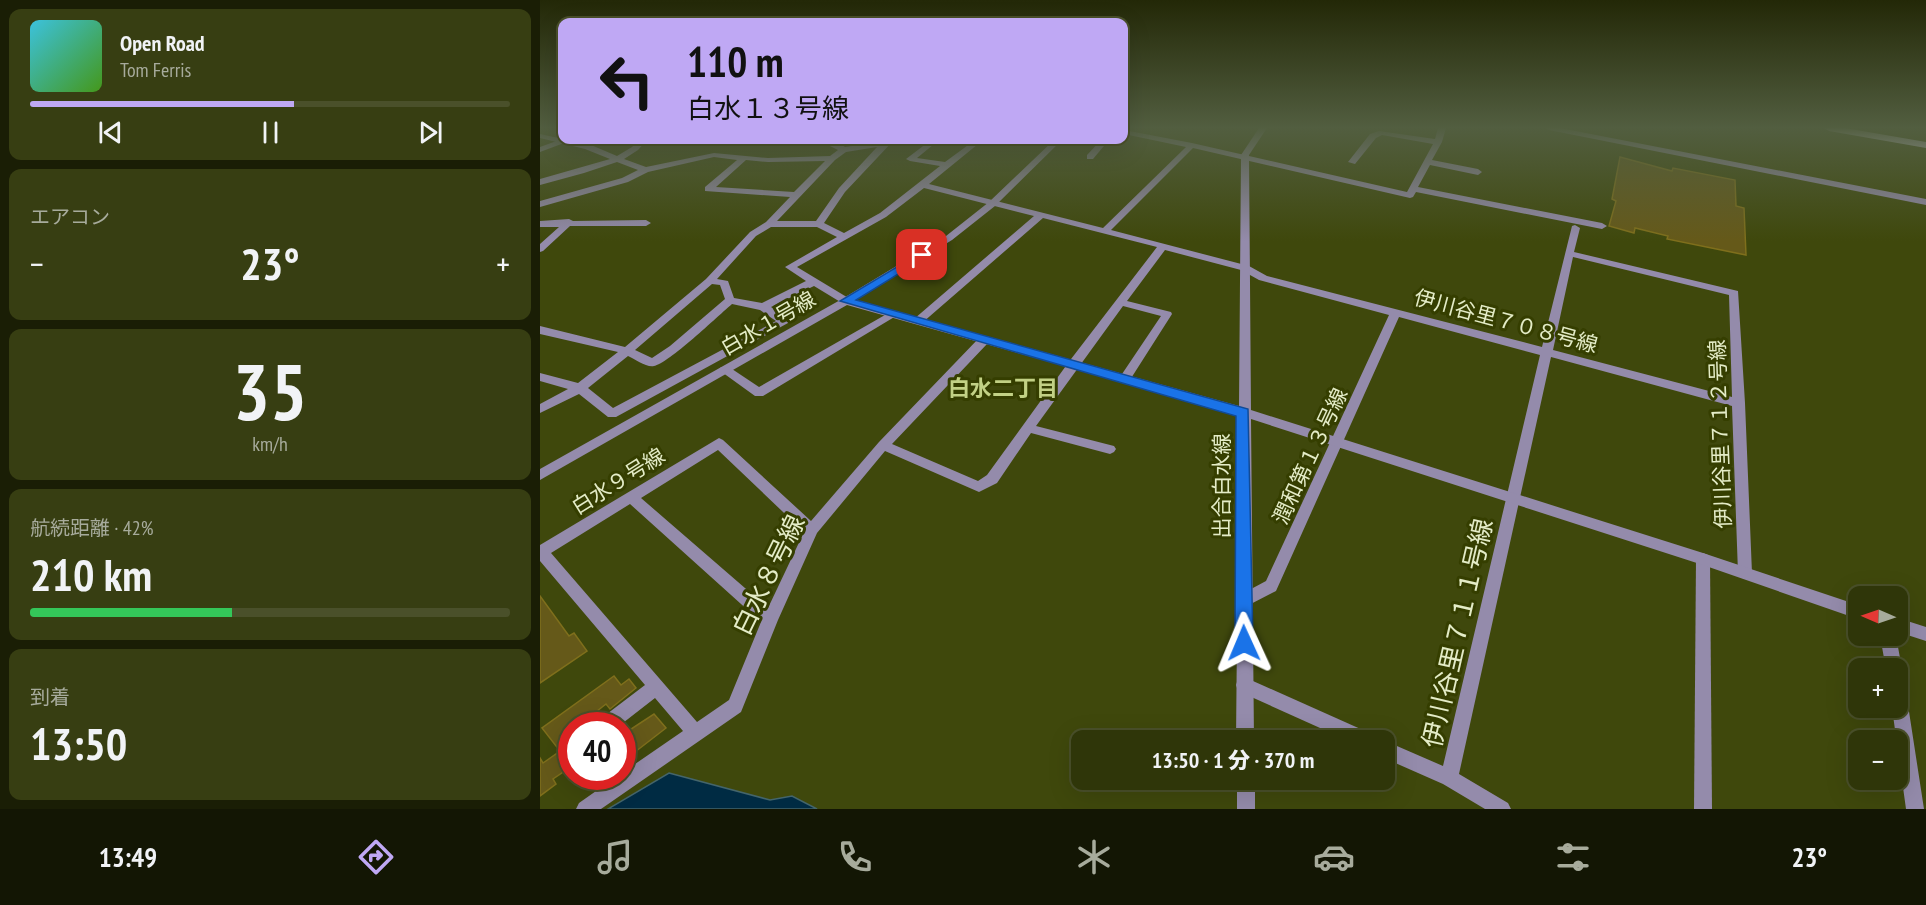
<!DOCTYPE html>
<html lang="ja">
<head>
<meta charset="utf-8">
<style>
	:root { --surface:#2f3609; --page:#373e12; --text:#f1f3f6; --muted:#a7ab9c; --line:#4a502a; --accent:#bfa8f4 }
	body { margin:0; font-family:"PT Sans Narrow","Noto Sans JP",sans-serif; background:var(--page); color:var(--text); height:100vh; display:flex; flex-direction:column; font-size:22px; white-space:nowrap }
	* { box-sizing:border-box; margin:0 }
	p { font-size:20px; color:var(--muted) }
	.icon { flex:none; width:33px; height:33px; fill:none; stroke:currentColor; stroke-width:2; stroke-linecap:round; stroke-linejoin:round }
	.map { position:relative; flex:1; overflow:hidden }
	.drawer { display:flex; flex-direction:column; gap:9px; padding:9px; background:#1a1e05; width:540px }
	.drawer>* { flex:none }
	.banner { position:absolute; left:18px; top:18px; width:570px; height:126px; border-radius:12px; box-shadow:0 6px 24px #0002,0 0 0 2px var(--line); background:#bfa8f4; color:#111; overflow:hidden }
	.needle { width:39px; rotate:272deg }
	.controls { position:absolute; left:1308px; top:586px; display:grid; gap:12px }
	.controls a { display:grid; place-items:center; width:60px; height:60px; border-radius:12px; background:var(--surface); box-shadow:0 6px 24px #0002,0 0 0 2px var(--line); font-size:30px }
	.speed { position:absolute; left:18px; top:712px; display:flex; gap:12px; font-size:30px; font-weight:700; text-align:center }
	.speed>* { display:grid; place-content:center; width:78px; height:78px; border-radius:50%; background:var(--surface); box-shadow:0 6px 24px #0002,0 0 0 2px var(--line); line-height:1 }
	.speed .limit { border:9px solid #d22; background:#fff; color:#111 }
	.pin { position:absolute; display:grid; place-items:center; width:51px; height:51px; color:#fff; margin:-26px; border-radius:12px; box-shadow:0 3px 9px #0006 }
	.me { position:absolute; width:66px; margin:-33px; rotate:359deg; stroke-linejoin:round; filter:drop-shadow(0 0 4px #0008) }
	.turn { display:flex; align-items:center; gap:21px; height:126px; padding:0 30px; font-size:27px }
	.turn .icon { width:78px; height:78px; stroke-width:2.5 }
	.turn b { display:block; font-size:42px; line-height:51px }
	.big { font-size:45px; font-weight:800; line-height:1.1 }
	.drawer .widget { flex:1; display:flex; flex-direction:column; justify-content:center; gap:9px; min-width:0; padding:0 21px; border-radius:12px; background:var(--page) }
	.drawer .dial { align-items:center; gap:0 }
	.dial b { font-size:78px; line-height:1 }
	.song { display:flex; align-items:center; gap:18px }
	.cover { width:72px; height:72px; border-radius:9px; background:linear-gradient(135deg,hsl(190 70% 55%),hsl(100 70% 35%)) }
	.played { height:6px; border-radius:3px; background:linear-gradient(90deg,var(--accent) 55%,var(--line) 55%) }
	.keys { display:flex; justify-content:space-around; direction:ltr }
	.heat { display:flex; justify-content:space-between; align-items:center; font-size:33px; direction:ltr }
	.charge { height:9px; border-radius:4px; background:linear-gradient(90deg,#34c759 42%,var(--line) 0) }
	.trip { position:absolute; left:531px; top:730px; width:324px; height:60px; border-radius:12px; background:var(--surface); box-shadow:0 6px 24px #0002,0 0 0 2px var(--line); font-weight:800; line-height:60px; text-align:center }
	.dock { display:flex; height:96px; justify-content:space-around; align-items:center; background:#131604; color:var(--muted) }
	.dock .icon { width:42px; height:42px }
	.dock .selected { color:var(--accent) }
	.dock b { font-size:27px; color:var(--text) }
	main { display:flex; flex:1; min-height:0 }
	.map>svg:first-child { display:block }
	.water { fill:#002b43; stroke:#44656b; stroke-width:1.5 }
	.building { fill:#655919; stroke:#7f6f1c; stroke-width:1.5 }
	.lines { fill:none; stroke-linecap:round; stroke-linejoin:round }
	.minor { fill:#948bab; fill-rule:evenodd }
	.tertiary { fill:#948bab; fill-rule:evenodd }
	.primary { fill:#e2d7fd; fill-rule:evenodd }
	.route { fill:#1a73e8; stroke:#114b97; stroke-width:1.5 }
	.labels { text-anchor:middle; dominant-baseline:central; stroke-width:6; stroke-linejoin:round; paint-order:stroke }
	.street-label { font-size:21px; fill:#e4ecc7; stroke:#353e00 }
	.neighbourhood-label { font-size:22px; font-weight:bold; fill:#c2d185; stroke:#353e00 }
	.near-street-label { font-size:26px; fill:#e4ecc7; stroke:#353e00 }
</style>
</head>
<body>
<main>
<section class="drawer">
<div class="widget">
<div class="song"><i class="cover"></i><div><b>Open Road</b><p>Tom Ferris</p></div></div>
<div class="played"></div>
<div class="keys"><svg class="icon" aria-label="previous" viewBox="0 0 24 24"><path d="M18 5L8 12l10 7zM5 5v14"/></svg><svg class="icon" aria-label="pause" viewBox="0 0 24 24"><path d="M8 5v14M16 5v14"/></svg><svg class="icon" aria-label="next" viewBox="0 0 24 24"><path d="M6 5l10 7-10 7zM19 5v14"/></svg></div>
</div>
<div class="widget"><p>エアコン</p>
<div class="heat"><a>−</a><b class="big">23°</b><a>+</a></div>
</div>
<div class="widget dial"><b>35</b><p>km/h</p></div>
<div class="widget"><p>航続距離 · 42%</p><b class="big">210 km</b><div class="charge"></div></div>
<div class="widget"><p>到着</p><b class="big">13:50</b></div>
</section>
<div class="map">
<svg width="1386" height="809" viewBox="0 0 1386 809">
	<rect width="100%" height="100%" fill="#3f480c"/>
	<path class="water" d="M 129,773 L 230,800 L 252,796 L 277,809 L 68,809 Z"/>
	<g class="building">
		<path d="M 1080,157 L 1132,171 L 1133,168 L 1195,180 L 1196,206 L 1204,208 L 1206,255 L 1127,239 L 1128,236 L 1095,228 L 1094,233 L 1069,226 L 1076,201 L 1072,199 Z"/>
		<path d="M 0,596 L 29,636 L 34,633 L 47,651 L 0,683 Z"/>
		<path d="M 74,676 L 81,685 L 89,679 L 96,688 L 70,709 L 66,704 L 38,726 L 32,726 L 32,766 L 13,779 L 16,784 L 0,796 L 0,758 L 3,763 L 20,751 L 2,728 Z"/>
		<path d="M 114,714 L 126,728 L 82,762 L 82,735 Z"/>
	</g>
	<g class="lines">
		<g class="minor">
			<path d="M 898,128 L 906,128 L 902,142 L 892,160 L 938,169 L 942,172 L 938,175 L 890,165 L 878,187 L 1062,223 L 1067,226 L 1062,229 L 876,192 L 873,197 L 870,198 L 653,148 L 571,230 L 709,266 L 727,276 L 1002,347 L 1032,226 L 1035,225 L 1040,228 L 1034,252 L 1198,291 L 1205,403 L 1212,573 L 1210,577 L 1205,579 L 1200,577 L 1198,573 L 1192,406 L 1011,357 L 919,774 L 968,803 L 971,809 L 945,809 L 903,784 L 844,758 L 844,741 L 843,741 L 844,740 L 850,743 L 903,766 L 1000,355 L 859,317 L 736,591 L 703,608 L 698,606 L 696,601 L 698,596 L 726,581 L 849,315 L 719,280 L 701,270 L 625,250 L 587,301 L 631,312 L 632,314 L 588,383 L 584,384 L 578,380 L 621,316 L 583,306 L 496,426 L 574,446 L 576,449 L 574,452 L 570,454 L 491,433 L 457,483 L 439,492 L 345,451 L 277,533 L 238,620 L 201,712 L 61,809 L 36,809 L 39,803 L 76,777 L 82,777 L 82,773 L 143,731 L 115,698 L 79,726 L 57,726 L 59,720 L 105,685 L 0,561 L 0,545 L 179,438 L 183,440 L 271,521 L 339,442 L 439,338 L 447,338 L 449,341 L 447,344 L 352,444 L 438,481 L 447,475 L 528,363 L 617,247 L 503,218 L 382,323 L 378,324 L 373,321 L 374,319 L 494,216 L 384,188 L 346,217 L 257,267 L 310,299 L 311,301 L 310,303 L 302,303 L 274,286 L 231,307 L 248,319 L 249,321 L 248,323 L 76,417 L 68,417 L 39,394 L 0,413 L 0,404 L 28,389 L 0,381 L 0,373 L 38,383 L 78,352 L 0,334 L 0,326 L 85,347 L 166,279 L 210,232 L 226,222 L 250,197 L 165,191 L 165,187 L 197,160 L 174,157 L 108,172 L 88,182 L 0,207 L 0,201 L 82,178 L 98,170 L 77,162 L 44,173 L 0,185 L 0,179 L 70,159 L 45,149 L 0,138 L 0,134 L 51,145 L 77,156 L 92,147 L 99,140 L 107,140 L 98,150 L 84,159 L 106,167 L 174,153 L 228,158 L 290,156 L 298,150 L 290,146 L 287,140 L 295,140 L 305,147 L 354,140 L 305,192 L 284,223 L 304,233 L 340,213 L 400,166 L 370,161 L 366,159 L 391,140 L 399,140 L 377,158 L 405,162 L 435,140 L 443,140 L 389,184 L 563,228 L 646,147 L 584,134 L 584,130 L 652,143 L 867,192 L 893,144 L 842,135 L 836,138 L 815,164 L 808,162 L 830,134 L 839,131 L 895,139 ZM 337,147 L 299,188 L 276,221 L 237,221 L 295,160 L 306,152 ZM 206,160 L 228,162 L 285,161 L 254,192 L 176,187 ZM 231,227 L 277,227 L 297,237 L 245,267 L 266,281 L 222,303 L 194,298 L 188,281 L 177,279 L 216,236 ZM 1033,257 L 1189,295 L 1192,397 L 1013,350 ZM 172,284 L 180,285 L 185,299 L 130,346 L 112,358 L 95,350 ZM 192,304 L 220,310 L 236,321 L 73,408 L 48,388 L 88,356 C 95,359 107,368 114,366 C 128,364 179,315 192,304 ZM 178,450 L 264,532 L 228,608 L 101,498 ZM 90,504 L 221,622 L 189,700 L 157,722 L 11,553 Z"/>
			<path d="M 561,140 L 569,140 L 553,159 L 547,159 L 547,155 Z"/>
			<path d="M 29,219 L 33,221 L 106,220 L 111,223 L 106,226 L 30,226 L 3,251 L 0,252 L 0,244 L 19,227 L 0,227 L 0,221 Z"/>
			<path d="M 352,311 L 356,312 L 357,314 L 356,316 L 223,396 L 215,396 L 179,370 L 181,367 L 189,367 L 219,387 Z"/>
			<path d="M 1163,553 L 1168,555 L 1170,559 L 1172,809 L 1154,809 L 1156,559 L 1158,555 Z"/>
			<path d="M 1340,636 L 1356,636 L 1362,669 L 1360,674 L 1358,675 L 1358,669 L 1346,669 Z"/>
			<path d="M 704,677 L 834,735 L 837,741 L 809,741 L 698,691 L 696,685 L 698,679 Z"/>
			<path d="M 1358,684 L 1364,686 L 1366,692 L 1384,809 L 1366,809 L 1352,708 L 1358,708 Z"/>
		</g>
		<g class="tertiary">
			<path d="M 719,128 L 727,128 L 709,155 L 711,410 L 1163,553 L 1318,605 L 1318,619 L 1163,565 L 711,419 L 714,741 L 696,741 L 699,415 L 307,305 L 0,480 L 0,469 L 302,299 L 406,236 L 449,202 L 514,140 L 522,140 L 455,206 L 412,240 L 315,300 L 699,406 L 701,155 Z"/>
			<path d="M 1005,128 L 1020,128 L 1386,199 L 1386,205 L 1009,130 Z"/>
			<path d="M 22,139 L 32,140 L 0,152 L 0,147 Z"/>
			<path d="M 1358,618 L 1386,627 L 1386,641 L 1358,632 Z"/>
			<rect x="697" y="780" width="18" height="29"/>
		</g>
		<path class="primary" d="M 1284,128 L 1305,128 L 1386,142 L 1386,148 L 1289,131 Z"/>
	</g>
	<linearGradient id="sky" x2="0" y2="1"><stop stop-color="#232807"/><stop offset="0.53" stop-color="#525e40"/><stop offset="1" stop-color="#525e40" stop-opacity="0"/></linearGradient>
	<rect width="1386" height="241" fill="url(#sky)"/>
	<path class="route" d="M 382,252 L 387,255 L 386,257 L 316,300 L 708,409 L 713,643 L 710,649 L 704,651 L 698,649 L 695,643 L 696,416 L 300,301 Z"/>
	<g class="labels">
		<g class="street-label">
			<text transform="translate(966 321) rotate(15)">伊川谷里７０８号線</text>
			<text transform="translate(228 323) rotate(-30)">白水１号線</text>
			<text transform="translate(1180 434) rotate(-92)">伊川谷里７１２号線</text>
			<text transform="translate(770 456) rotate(-65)">潤和第１３号線</text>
			<text transform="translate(78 481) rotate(-32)">白水９号線</text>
			<text transform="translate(681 486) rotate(-90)">出合白水線</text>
		</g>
		<g class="neighbourhood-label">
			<text x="463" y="388">白水二丁目</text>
		</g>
		<g class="near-street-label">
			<text transform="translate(228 575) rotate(-64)">白水８号線</text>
			<text transform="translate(917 633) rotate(-77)">伊川谷里７１１号線</text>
		</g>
	</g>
</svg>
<div class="controls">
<a><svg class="needle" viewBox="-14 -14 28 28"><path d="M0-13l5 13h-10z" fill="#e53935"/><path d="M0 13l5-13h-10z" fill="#a7ab9c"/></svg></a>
<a>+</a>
<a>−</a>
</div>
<div class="speed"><div class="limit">40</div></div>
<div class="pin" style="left:382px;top:255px;background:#d93025"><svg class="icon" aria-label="arrive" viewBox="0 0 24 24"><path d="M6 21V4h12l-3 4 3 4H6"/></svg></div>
<svg class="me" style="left:704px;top:643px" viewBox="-20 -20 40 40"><path d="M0-17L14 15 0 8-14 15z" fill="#1a73e8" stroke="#fff" stroke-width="4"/></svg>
<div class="trip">13:50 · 1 分 · 370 m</div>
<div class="banner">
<div class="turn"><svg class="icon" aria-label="left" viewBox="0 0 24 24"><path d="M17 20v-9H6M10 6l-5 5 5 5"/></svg><div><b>110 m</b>白水１３号線</div></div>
</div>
</div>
</main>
<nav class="dock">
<b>13:49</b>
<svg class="icon selected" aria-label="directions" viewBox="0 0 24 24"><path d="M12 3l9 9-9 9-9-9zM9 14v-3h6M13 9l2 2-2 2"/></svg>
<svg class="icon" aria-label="music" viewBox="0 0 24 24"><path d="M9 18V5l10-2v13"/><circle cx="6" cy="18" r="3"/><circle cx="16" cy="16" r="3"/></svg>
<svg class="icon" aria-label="phone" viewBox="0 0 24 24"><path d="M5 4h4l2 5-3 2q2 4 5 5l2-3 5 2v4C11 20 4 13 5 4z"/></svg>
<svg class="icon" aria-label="climate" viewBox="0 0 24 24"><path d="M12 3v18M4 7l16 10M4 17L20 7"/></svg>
<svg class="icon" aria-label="car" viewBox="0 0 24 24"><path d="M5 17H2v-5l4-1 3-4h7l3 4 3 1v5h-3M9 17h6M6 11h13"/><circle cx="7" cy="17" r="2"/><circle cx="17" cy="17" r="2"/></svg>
<svg class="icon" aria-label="filters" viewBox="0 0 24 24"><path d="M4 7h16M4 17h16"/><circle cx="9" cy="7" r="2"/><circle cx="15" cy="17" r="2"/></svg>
<b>23°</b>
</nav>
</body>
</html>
